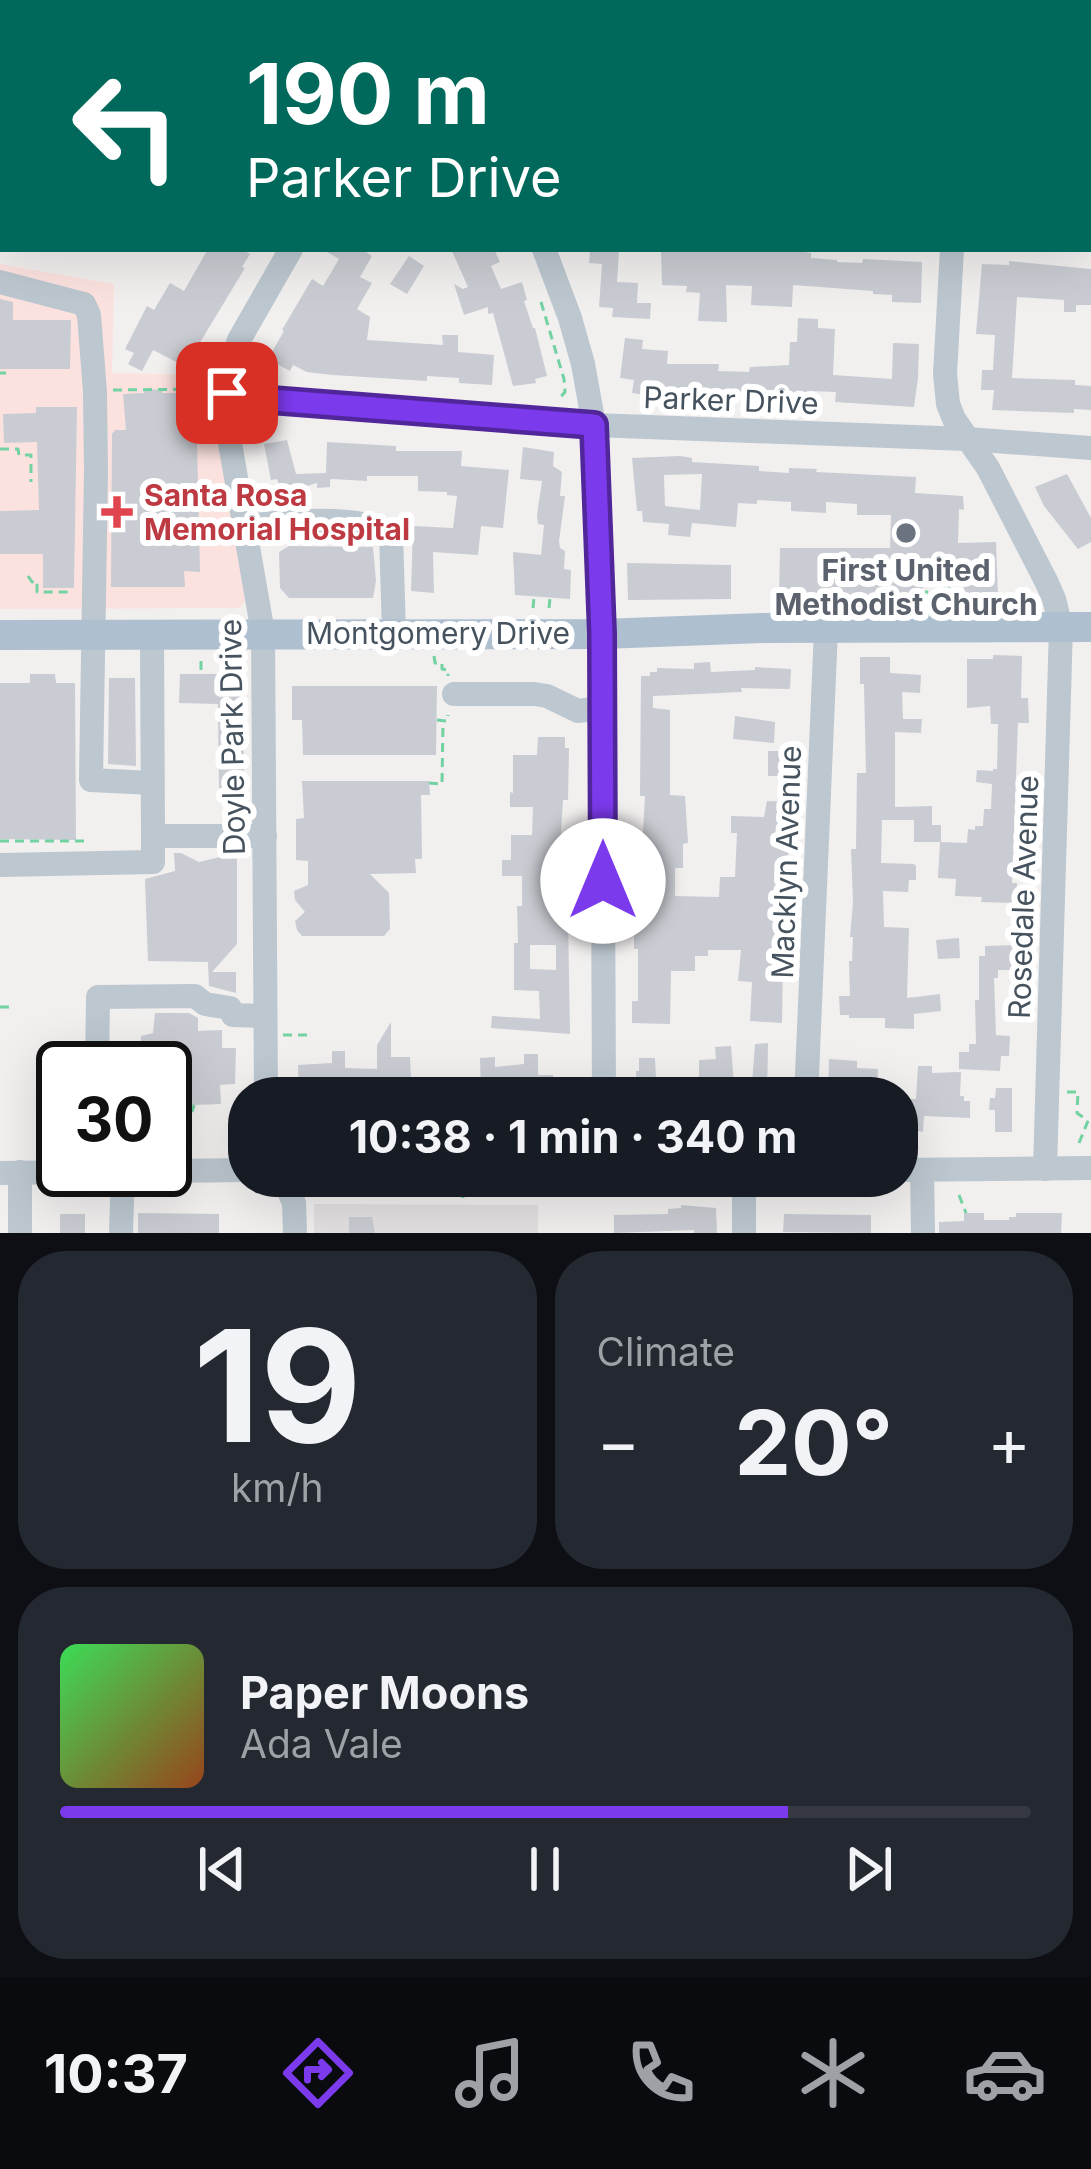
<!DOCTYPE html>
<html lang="en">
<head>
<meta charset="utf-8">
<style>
	:root { --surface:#171b24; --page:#242831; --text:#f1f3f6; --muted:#9ea1a6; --line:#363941; --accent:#7c3aed }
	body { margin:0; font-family:Inter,sans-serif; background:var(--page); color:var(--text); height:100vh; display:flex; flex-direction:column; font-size:45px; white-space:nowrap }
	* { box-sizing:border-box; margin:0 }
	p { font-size:39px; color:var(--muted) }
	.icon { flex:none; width:66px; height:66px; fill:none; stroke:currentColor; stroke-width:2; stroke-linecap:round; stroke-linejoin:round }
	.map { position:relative; height:1233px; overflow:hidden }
	.drawer { display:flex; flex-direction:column; gap:18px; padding:18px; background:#0d0f14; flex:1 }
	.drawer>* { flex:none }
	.banner { position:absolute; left:0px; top:0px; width:1092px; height:252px; box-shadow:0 12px 48px #0002; background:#00695c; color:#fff; overflow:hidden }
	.speed { position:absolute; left:36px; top:1041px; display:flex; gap:24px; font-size:60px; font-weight:700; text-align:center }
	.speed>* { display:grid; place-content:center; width:156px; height:156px; border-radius:50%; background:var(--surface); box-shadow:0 12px 48px #0002; line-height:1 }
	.speed .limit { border:6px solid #111; border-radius:18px; background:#fff; color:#111 }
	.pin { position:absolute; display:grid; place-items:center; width:102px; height:102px; color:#fff; margin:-51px; border-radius:24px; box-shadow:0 6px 18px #0006 }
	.me { position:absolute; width:132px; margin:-66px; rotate:0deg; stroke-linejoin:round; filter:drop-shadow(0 0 9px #0008) }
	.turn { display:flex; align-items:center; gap:42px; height:252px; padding:0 48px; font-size:54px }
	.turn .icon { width:156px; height:156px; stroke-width:2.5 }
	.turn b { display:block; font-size:84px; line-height:102px }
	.big { font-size:90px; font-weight:700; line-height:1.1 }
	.drawer .tile { flex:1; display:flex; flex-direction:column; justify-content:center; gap:18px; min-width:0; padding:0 42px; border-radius:48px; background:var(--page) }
	.drawer .dial { align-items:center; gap:0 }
	.dial b { font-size:156px; line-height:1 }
	.song { display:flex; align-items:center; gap:36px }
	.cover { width:144px; height:144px; border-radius:18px; background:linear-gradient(135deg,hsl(130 70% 55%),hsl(20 70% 35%)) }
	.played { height:12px; border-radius:6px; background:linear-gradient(90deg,var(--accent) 75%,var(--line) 75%) }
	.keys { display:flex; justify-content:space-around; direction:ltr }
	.heat { display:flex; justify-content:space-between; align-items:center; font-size:66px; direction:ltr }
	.drawer .tiles { flex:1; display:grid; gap:18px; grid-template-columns:1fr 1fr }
	.tile:last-child { grid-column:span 2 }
	.trip { position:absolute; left:228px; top:1077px; width:690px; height:120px; border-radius:48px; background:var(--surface); box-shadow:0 12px 48px #0002; font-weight:700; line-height:120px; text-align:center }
	.tabs { display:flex; height:192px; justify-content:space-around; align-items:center; background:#090b0e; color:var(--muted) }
	.tabs .icon { width:84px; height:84px }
	.tabs .selected { color:var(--accent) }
	.tabs b { font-size:54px; color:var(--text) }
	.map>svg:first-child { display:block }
	.education { fill:#e3e0e1 }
	.medical { fill:#fce2df }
	.building { fill:#c9ccd2; fill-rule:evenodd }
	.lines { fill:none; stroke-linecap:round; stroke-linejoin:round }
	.path { stroke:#72d2a2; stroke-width:3; stroke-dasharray:9 6; stroke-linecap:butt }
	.minor { stroke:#bcc7cf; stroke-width:24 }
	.major { stroke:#aebfd0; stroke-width:30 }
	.route-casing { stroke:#51269a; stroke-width:30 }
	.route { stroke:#7c3aed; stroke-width:21 }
	.health-dot { fill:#e0444e; stroke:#fff; stroke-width:4.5 }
	.worship-dot { fill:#6b7280; stroke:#fff; stroke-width:4.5 }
	.labels { text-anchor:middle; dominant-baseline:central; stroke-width:12; stroke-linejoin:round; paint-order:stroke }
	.street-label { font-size:30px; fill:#46535e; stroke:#fff }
	.health-label { font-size:30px; font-weight:bold; fill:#be3a42; stroke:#fff; text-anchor:start }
	.worship-label { font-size:30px; font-weight:bold; fill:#5b616d; stroke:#fff }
</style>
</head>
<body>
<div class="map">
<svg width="1091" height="1233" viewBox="0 0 1091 1233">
	<rect width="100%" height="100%" fill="#f2efef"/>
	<path class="education" d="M 314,1204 L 538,1205 L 538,1233 L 314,1233 Z"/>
	<path class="medical" d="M 0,264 L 114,284 L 112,373 L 206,375 L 220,401 L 248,597 L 240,608 L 0,609 Z"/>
	<g class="building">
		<path d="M 208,249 L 241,249 L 250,254 L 242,267 L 245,268 L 199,344 L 202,345 L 190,369 L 153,350 L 142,371 L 128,364 L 134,353 L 125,349 L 147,306 L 154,310 L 170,283 L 184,291 Z"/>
		<path d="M 322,249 L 361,249 L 372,256 L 360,277 L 372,283 L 357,309 L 370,317 L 367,340 L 443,345 L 442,335 L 458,335 L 458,352 L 494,355 L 492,385 L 459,383 L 459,378 L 427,376 L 427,381 L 333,375 L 307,372 L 293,365 L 290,371 L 268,359 L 284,331 L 282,330 L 312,279 L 323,286 L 339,259 Z"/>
		<path d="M 451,249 L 494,249 L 500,262 L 491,266 L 501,289 L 522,282 L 527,300 L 524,301 L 533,328 L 535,328 L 547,376 L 535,379 L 536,383 L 513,386 L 493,313 L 488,314 L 488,307 L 464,315 L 454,284 L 463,289 L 468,287 Z"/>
		<path d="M 594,249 L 619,249 L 617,282 L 638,283 L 637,303 L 651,303 L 650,319 L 612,317 L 613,308 L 599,307 L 602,264 L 589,263 L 590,251 Z"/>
		<path d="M 661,249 L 796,251 L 811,253 L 811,258 L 837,260 L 837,262 L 862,263 L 863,259 L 922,262 L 921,303 L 892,302 L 892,295 L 873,294 L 873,291 L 793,285 L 792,307 L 751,305 L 752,286 L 726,285 L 727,322 L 698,321 L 700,293 L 686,292 L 687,286 L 662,285 Z"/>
		<path d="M 409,256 L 424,266 L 407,294 L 390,284 Z"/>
		<path d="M 1009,261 L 1091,269 L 1091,305 L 1076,305 L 1076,312 L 1064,312 L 1064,300 L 1017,297 L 1012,378 L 1075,380 L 1075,385 L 1091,386 L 1091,410 L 1074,409 L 1074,413 L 992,410 L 994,390 L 981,390 L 982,370 L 993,370 L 995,335 L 976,334 L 982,264 L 1009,265 Z"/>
		<path d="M 0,299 L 13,302 L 13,320 L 71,320 L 70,369 L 0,369 Z"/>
		<path d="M 798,318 L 818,319 L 818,328 L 835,329 L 833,375 L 892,379 L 893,343 L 919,344 L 918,378 L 914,407 L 835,402 L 836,392 L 810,391 L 810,395 L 806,395 L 805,404 L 790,403 L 790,399 L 726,398 L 726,392 L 693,390 L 693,398 L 663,397 L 632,393 L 634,380 L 620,378 L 625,338 L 643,340 L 642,349 L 668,351 L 667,364 L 719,364 L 718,371 L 749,372 L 750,367 L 789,365 L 790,342 L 797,342 Z"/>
		<path d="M 145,389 L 163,390 L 162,393 L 183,393 L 188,441 L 197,441 L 200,572 L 184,571 L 185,587 L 111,587 L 112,434 L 115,430 L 126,430 L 123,394 L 144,393 Z"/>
		<path d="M 36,407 L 77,407 L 74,588 L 43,588 L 43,554 L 0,554 L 0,511 L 39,510 L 37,442 L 4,443 L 3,414 L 36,413 Z"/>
		<path d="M 287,440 L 296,474 L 326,473 L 327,442 L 396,446 L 396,451 L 462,451 L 461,466 L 509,470 L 503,528 L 481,526 L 478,555 L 433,552 L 434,593 L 411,591 L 413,526 L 453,528 L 457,496 L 447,495 L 447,492 L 418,491 L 418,476 L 367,476 L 367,481 L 332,479 L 330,480 L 330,487 L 317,488 L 317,483 L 282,493 L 277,479 L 271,480 L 264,444 Z"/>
		<path d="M 523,447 L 554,452 L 553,466 L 562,472 L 560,496 L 565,496 L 559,541 L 560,548 L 565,551 L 564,569 L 571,570 L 570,599 L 515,595 L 513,552 L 541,555 L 544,525 L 538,524 L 537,515 L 542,481 L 520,479 Z"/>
		<path d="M 680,456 L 692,458 L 692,462 L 759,466 L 759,471 L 789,473 L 789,468 L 817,469 L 816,472 L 916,477 L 915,493 L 963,496 L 964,510 L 959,509 L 958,543 L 996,542 L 998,597 L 966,592 L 958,577 L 938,574 L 928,578 L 919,595 L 779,598 L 780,548 L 890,548 L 891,515 L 857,515 L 857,504 L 826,502 L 826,513 L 791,511 L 791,502 L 757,500 L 757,504 L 738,503 L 736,527 L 692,523 L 690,537 L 668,535 L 669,524 L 643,522 L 642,511 L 637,511 L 632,458 ZM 702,474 L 700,510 L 665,506 L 664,475 Z"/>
		<path d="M 1067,474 L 1091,518 L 1091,542 L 1078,549 L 1044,506 L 1035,487 Z"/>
		<path d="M 289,546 L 373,547 L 376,581 L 373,598 L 289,598 L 280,588 L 279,552 Z"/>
		<path d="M 627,563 L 731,565 L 731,599 L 628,600 Z"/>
		<path d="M 993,655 L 1022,656 L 1021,698 L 1028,698 L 1029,723 L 1018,723 L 1012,883 L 1017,883 L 1017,896 L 1014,896 L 1013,903 L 981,902 L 982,897 L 955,896 L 956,879 L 938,878 L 940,842 L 914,842 L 914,820 L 882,820 L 881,863 L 914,864 L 916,866 L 916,880 L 909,880 L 908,892 L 883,891 L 884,927 L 909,928 L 907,998 L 940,994 L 941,1011 L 914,1014 L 914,1029 L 885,1028 L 885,1018 L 849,1018 L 849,1015 L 840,1015 L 839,996 L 850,996 L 849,961 L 852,961 L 853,937 L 850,937 L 853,902 L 851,849 L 856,849 L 857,773 L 866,773 L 864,684 L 860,684 L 860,657 L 890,657 L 890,673 L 921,675 L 920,693 L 902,692 L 903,719 L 922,719 L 921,733 L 895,732 L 895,807 L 932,806 L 932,825 L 941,825 L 941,842 L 967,843 L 968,829 L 975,830 L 975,826 L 983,826 L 984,809 L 991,809 L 992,784 L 976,782 L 977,770 L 993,771 L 993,769 L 997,769 L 998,724 L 991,724 L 990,706 L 967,708 L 967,659 L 993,659 Z"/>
		<path d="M 710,662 L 711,672 L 755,670 L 755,667 L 791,669 L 790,689 L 741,688 L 742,692 L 653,696 L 653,708 L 670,710 L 670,795 L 685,796 L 688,843 L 683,844 L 683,868 L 675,868 L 675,896 L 719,897 L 720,877 L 735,877 L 737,833 L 731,833 L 731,816 L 764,817 L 767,801 L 791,802 L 785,916 L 782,923 L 779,923 L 776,958 L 783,959 L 782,1023 L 750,1021 L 752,982 L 738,981 L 741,950 L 708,950 L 708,956 L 695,956 L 695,971 L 671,971 L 670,1024 L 632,1023 L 632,1001 L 638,1001 L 638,949 L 634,949 L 634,922 L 639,922 L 637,848 L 642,848 L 645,796 L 640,796 L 641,676 L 650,676 L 650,672 L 657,672 L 657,668 L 694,669 L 694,663 Z"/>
		<path d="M 30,674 L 55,674 L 56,683 L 75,683 L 76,840 L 0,839 L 0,683 L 30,683 Z"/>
		<path d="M 180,674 L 243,674 L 244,787 L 219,788 L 218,704 L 179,703 Z"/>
		<path d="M 109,678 L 135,678 L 136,766 L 108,764 Z"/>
		<path d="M 292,686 L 437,686 L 436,755 L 303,755 L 302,720 L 292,720 Z"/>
		<path d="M 735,716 L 775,722 L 774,743 L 733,739 Z"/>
		<path d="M 538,737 L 565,737 L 565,748 L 569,748 L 568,800 L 563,800 L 560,848 L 565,848 L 565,866 L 569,866 L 569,898 L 573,898 L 573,917 L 568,917 L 570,1034 L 491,1028 L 492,1016 L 540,1019 L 539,991 L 514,990 L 514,943 L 518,943 L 517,906 L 522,906 L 522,876 L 502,876 L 502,860 L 511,860 L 511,835 L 532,835 L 533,807 L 510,807 L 510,792 L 513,793 L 513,755 L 537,755 ZM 530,945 L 556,945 L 556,970 L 530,969 Z"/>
		<rect x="768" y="751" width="21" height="25"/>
		<path d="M 302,781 L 429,781 L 430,795 L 421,795 L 422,859 L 415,859 L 416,873 L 370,874 L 389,893 L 390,929 L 384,936 L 302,936 L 297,930 L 295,921 L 305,912 L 295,900 L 294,891 L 308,885 L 308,861 L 296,860 L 296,819 L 304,818 Z"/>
		<path d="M 174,853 L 181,853 L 199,862 L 237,853 L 237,944 L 212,972 L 236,972 L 236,993 L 209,986 L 208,962 L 148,961 L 145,879 L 175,871 Z"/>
		<path d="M 959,938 L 960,958 L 938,959 L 936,940 Z"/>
		<path d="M 1016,945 L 1016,970 L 998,970 L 998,978 L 994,978 L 996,1035 L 1010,1036 L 1009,1056 L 1001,1056 L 1000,1071 L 959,1069 L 959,1052 L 969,1052 L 969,1044 L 976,1044 L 975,1000 L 979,1000 L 979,956 L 985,956 L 985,946 Z"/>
		<path d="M 155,1013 L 189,1013 L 198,1018 L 198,1031 L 222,1030 L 222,1048 L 236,1048 L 235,1084 L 220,1085 L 221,1104 L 165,1106 L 165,1068 L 154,1068 L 154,1058 L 140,1058 L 141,1036 L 153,1033 Z"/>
		<path d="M 391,1022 L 391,1057 L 410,1057 L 412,1098 L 299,1098 L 298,1065 L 332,1063 L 332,1051 L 345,1051 L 345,1068 L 377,1069 L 377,1045 Z"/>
		<path d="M 768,1043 L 767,1098 L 751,1098 L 755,1044 Z"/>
		<path d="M 731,1046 L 735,1098 L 699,1098 L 699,1060 L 716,1059 L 715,1047 Z"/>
		<path d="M 524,1054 L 538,1054 L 538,1075 L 553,1075 L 554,1083 L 567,1082 L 567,1098 L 481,1098 L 480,1058 L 495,1057 L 495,1067 L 524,1064 Z"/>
		<path d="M 639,1058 L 655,1058 L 657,1098 L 637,1098 L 636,1071 L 639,1071 Z"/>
		<path d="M 829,1059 L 857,1061 L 857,1068 L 878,1069 L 877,1098 L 828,1098 Z"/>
		<path d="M 918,1066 L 932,1066 L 932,1073 L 961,1072 L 960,1096 L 964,1096 L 964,1101 L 970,1101 L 970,1118 L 924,1116 L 923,1132 L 898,1127 L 900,1099 L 916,1099 Z"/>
		<path d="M 996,1088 L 1012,1088 L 1012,1132 L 995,1132 L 995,1110 L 989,1110 L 990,1098 L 995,1098 Z"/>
		<path d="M 681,1205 L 716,1208 L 717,1233 L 694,1233 L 694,1230 L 614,1233 L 614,1215 L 668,1214 L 668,1209 L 681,1208 Z"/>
		<path d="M 138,1213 L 219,1214 L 219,1233 L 138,1233 Z"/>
		<path d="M 964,1213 L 984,1213 L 984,1220 L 1009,1220 L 1009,1217 L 1016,1217 L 1016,1213 L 1062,1213 L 1061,1233 L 939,1233 L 939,1222 L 964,1221 Z"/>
		<rect x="60" y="1214" width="25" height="19"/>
		<path d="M 784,1214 L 871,1215 L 871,1233 L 783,1232 Z"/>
		<path d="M 349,1217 L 372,1217 L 375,1233 L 349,1233 Z"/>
	</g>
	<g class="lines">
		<g class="path">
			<path d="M 466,3 L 466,0"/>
			<path d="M 541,302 L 564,379 L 565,392 L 558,400"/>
			<path d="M 0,373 L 6,373"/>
			<path d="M 113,390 L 205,389"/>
			<path d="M 186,423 L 190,428 L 206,428"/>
			<path d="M 0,449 L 18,449 L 19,455 L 31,455 L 31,482"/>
			<path d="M 28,576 L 32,582 L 37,581 L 37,592 L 71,592"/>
			<path d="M 924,599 L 929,585 L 943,581 L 955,590 L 959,599"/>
			<path d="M 533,608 L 534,597"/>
			<path d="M 549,608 L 550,598"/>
			<path d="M 434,656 L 435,663 L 442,663 L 442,669 L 448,670 L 448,676"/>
			<path d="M 201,670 L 201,657"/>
			<path d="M 226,673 L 227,657"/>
			<path d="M 437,720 L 447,721 L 448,715"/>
			<path d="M 429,783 L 442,784 L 443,722"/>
			<path d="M 0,841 L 86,841"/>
			<path d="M 0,1007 L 10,1007"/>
			<path d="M 283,1035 L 307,1035"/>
			<path d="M 1067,1092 L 1078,1092 L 1077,1113 L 1087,1120"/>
			<path d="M 181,1112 L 184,1105"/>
			<path d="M 192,1112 L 194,1105"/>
			<path d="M 1079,1143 L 1090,1116"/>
			<path d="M 959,1195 L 966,1213"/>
			<path d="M 463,1198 L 463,1193"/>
		</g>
		<g class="minor">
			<path d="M 63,0 L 64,3"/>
			<path d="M 742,0 L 790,3"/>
			<path d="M 435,3 L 437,0"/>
			<path d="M 964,3 L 964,0"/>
			<path d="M 1089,14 L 1091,14"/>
			<path d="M 1089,234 L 1091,234"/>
			<path d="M 544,249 L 570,318 L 583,364 L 594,425 L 602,634 L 604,1098"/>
			<path d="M 952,249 L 945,374 L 948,404 L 954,419 L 988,468 L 1047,583 L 1054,599 L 1061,627 L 1045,1169"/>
			<path d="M 0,282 L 84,304 L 89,315 L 95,392 L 96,471 L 91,780 L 152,783"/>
			<path d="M 227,393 L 258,399 L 594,425 L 967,439 L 1091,448"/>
			<path d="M 245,526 C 285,522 355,514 391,533 L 394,633"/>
			<path d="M 152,634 L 153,836 L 265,836"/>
			<path d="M 454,694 L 534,694 L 547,696 L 578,711 L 602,708"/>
			<path d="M 0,865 L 153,862 L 153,836"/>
			<path d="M 97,1068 L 98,997 L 195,996 L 205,1004 L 230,1008 L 233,1015 L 265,1016"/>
			<path d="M 266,1098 L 263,633 L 226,420 L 229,369 L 239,340 L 291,249"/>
			<path d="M 806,1098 L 826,629"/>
			<path d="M 897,1170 L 1091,1168"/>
			<path d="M 922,1170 L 923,1233"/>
			<path d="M 20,1172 L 20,1233"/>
			<path d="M 0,1173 L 249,1170"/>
			<path d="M 282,1176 L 294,1203 L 295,1233"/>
			<path d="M 744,1176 L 744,1233"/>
			<path d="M 121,1233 L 123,1171"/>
		</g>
		<path class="major" d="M 0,635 L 602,634 L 762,628 L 1091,627"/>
	</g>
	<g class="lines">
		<g class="route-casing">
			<path id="route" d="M 227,393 L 258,399 L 594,425 L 602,634 L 603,881"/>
		</g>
		<use href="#route" class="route"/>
	</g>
	<path class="health-dot" d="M111 494h12v12h12v12h-12v12h-12v-12h-12v-12h12z"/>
	<circle class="worship-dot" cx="906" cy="533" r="12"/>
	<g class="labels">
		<g class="street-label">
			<text transform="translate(731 400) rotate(2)">Parker Drive</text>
			<text x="438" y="633">Montgomery Drive</text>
			<text transform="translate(232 737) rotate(-91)">Doyle Park Drive</text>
			<text transform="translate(786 862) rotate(-88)">Macklyn Avenue</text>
			<text transform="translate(1023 897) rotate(-88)">Rosedale Avenue</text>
		</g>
		<g class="health-label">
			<text x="144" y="495">Santa Rosa<tspan x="144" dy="34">Memorial Hospital</tspan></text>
		</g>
		<g class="worship-label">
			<text x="906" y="570">First United<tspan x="906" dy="34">Methodist Church</tspan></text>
		</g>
	</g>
</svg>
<div class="speed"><div class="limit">30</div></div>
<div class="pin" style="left:227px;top:393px;background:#d93025"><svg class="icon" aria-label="arrive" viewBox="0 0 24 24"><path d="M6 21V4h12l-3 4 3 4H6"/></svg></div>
<svg class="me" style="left:603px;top:881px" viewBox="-20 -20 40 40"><circle r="19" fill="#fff"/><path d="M0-13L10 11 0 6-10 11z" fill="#7c3aed"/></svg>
<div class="trip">10:38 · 1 min · 340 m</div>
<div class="banner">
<div class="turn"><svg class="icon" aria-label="left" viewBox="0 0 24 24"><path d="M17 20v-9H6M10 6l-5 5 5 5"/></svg><div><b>190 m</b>Parker Drive</div></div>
</div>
</div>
<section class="drawer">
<div class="tiles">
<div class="tile dial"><b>19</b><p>km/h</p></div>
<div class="tile"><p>Climate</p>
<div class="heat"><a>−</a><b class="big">20°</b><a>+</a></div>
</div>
<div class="tile">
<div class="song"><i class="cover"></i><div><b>Paper Moons</b><p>Ada Vale</p></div></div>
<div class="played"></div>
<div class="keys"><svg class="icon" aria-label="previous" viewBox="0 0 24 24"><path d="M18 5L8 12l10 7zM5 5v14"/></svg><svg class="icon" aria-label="pause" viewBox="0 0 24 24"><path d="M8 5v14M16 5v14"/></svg><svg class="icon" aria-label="next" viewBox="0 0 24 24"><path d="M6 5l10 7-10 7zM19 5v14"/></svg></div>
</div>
</div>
</section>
<nav class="tabs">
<b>10:37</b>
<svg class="icon selected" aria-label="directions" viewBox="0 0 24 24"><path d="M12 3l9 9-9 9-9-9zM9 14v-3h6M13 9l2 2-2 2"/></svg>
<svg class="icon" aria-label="music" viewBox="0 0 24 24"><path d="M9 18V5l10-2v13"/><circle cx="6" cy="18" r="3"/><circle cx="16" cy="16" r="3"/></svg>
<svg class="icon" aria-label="phone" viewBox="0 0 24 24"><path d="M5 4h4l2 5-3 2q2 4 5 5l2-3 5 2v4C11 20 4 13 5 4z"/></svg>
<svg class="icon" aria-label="climate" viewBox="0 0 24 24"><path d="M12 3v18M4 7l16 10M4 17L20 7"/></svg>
<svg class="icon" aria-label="car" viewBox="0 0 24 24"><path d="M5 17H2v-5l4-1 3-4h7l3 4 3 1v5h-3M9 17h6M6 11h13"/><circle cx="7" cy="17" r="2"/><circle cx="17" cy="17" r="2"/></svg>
</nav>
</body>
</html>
